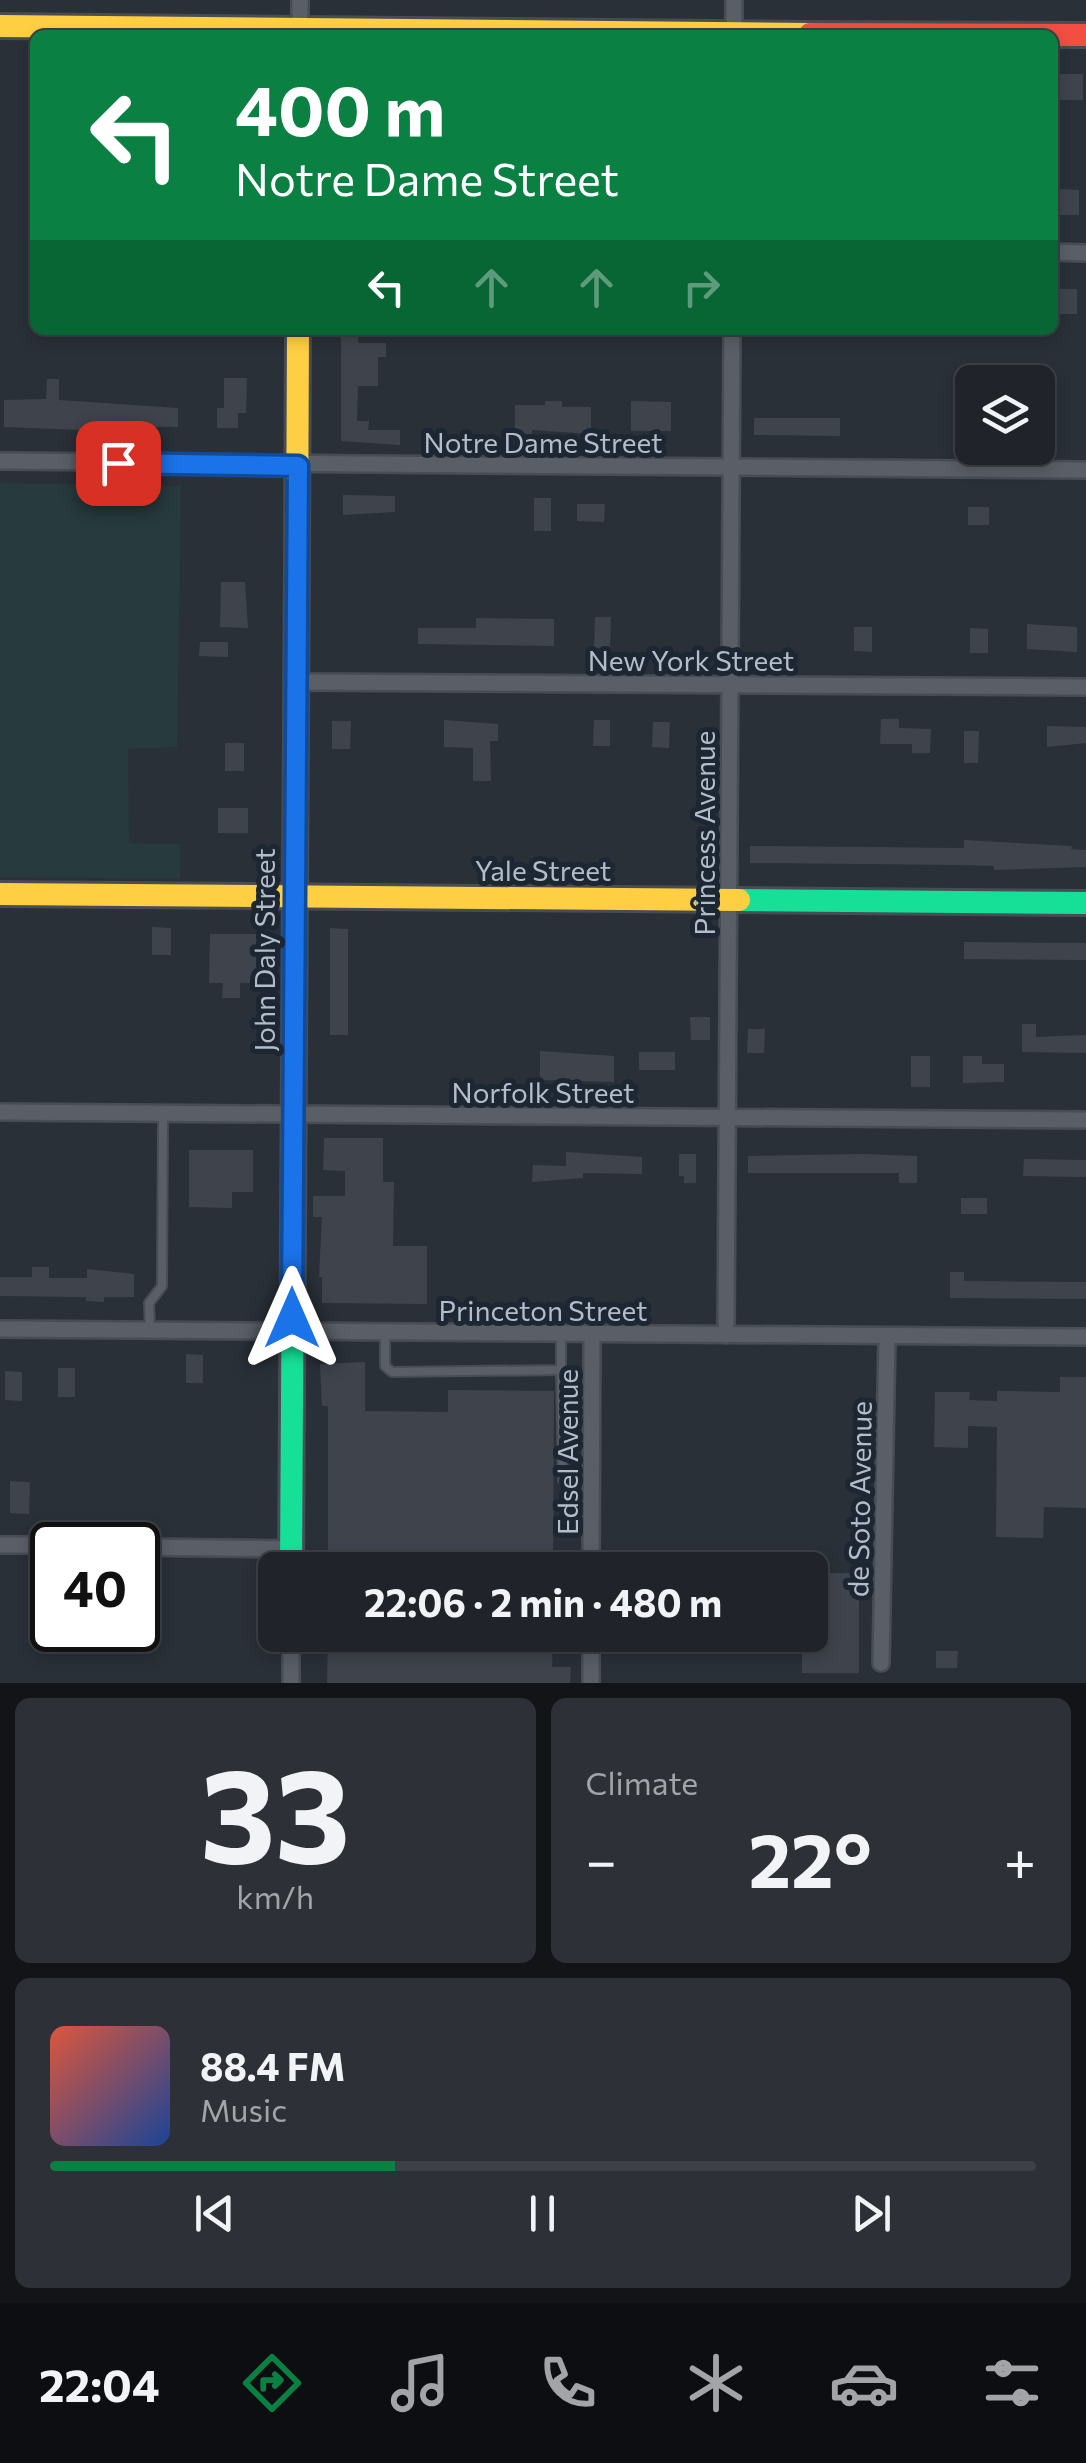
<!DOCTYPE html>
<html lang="en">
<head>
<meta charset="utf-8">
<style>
	:root { --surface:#20242a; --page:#2d3036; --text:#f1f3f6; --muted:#a2a4a8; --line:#3d4147; --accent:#0b8043 }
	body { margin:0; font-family:Commissioner,sans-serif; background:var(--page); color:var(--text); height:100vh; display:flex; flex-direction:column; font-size:38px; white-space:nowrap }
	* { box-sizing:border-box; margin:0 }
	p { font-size:32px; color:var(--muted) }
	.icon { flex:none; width:55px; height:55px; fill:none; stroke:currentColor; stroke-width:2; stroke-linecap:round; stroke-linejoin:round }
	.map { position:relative; height:1683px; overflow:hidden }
	.side { display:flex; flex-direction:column; gap:15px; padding:15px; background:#121417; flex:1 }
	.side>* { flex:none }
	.guide { position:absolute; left:30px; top:30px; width:1028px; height:305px; border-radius:15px; box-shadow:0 5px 15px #0003,0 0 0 2px var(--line); background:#0b8043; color:#fff; overflow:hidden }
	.buttons { position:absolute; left:955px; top:365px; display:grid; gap:20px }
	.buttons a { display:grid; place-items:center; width:100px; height:100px; border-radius:15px; background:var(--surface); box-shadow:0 5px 15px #0003,0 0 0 2px var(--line); font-size:50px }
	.speed { position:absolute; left:30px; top:1522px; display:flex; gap:20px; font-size:50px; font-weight:700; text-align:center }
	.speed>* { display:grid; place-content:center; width:130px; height:130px; border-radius:50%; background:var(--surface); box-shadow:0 5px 15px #0003,0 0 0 2px var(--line); line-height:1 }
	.speed .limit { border:5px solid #111; border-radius:15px; background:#fff; color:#111 }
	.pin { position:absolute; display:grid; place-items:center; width:85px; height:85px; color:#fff; margin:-42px; border-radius:20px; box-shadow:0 5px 15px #0006 }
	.me { position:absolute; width:110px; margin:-55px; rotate:0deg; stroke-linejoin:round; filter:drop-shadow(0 0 8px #0008) }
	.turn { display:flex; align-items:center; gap:35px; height:210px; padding:0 40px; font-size:45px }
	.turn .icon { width:130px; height:130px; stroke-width:2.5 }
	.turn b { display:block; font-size:70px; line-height:85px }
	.lanes { display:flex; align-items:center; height:95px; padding:0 40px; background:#0003; justify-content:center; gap:50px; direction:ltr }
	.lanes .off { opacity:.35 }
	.big { font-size:75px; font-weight:700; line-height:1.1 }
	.side .card { flex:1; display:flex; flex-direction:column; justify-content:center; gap:15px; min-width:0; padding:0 35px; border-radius:15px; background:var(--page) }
	.side .dial { align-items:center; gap:0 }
	.dial b { font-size:130px; line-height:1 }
	.song { display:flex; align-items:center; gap:30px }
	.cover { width:120px; height:120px; border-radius:15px; background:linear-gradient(135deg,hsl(10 70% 55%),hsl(220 70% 35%)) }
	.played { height:10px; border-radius:5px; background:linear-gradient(90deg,var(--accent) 35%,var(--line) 35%) }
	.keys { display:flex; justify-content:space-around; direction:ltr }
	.heat { display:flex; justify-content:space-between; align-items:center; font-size:55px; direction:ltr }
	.side .tiles { flex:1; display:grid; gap:15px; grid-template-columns:1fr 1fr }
	.card:last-child { grid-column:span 2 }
	.trip { position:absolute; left:258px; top:1552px; width:570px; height:100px; border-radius:15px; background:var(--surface); box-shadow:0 5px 15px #0003,0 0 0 2px var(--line); font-weight:700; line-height:100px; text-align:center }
	.tab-bar { display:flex; height:160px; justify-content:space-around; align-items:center; background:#0d0e11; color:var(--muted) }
	.tab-bar .icon { width:70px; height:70px }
	.tab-bar .on { color:var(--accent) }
	.tab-bar b { font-size:45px; color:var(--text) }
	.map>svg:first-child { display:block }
	.green { fill:#273a3e }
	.building { fill:#3f444c }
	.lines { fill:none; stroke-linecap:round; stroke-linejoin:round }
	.lane-casing { stroke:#484c55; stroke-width:12 }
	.street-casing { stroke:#484c55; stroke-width:20 }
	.fast-casing { stroke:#484c55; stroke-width:28 }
	.slow-casing { stroke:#484c55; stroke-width:28 }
	.jam-casing { stroke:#484c55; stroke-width:28 }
	.lane { stroke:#5a5e66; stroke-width:8 }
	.street { stroke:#5a5e66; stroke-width:15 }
	.fast { stroke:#16e098; stroke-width:22 }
	.slow { stroke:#ffcf43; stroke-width:22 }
	.jam { stroke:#f24e42; stroke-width:22 }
	.route-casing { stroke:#114b97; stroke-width:25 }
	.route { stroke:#1a73e8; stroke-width:18 }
	.labels { text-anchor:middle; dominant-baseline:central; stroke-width:10; stroke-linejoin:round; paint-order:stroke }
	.street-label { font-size:28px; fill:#b4bcc9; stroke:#1d2633 }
</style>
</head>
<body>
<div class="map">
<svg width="1086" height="1683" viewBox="0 0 1086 1683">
	<rect width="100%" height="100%" fill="#2a3038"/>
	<path class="green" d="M 0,483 L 181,486 L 177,747 L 128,749 L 129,843 L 180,844 L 180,879 L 0,877 Z"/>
	<g class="building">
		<rect x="1052" y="74" width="31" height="26"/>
		<path d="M 1060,189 L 1079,190 L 1079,215 L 1060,215 Z"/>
		<rect x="1059" y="289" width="18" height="25"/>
		<path d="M 341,332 L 358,332 L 358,343 L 386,343 L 386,357 L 378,357 L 378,386 L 358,386 L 357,421 L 369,421 L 368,430 L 400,430 L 400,445 L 341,441 Z"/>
		<path d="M 224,378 L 247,378 L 246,413 L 238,413 L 238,428 L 217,428 L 217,408 L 224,408 Z"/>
		<path d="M 47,379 L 59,379 L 59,400 L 178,408 L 178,427 L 140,427 L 133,432 L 4,427 L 4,400 L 46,399 Z"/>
		<path d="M 545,401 L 562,401 L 562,407 L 591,407 L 591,434 L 532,430 L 532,434 L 515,434 L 515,405 L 545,405 Z"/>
		<path d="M 631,401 L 671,402 L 671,431 L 631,431 Z"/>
		<path d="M 754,418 L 840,418 L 840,436 L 754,435 Z"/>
		<path d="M 343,495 L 395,496 L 395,512 L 343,515 Z"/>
		<rect x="534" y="498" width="17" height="33"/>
		<path d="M 577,504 L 605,504 L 604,522 L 577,521 Z"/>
		<rect x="968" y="507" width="21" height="18"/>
		<path d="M 221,582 L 245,582 L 248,628 L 220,627 Z"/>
		<path d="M 595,617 L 611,617 L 610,648 L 594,648 Z"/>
		<path d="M 476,618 L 554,619 L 554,646 L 418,644 L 418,628 L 476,628 Z"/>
		<path d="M 1027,624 L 1077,627 L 1077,652 L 1027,649 Z"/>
		<path d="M 854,627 L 872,627 L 872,652 L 854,651 Z"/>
		<path d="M 970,628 L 988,629 L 988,653 L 970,653 Z"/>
		<path d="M 200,642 L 228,642 L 228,657 L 199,656 Z"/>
		<path d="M 881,719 L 899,719 L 899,728 L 931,729 L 930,753 L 912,753 L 912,744 L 880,744 Z"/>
		<path d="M 444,720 L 498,724 L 498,741 L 490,741 L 491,781 L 473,781 L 473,748 L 444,747 Z"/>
		<path d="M 594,720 L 610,720 L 610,746 L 593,746 Z"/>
		<path d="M 332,721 L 351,721 L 350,749 L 332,749 Z"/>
		<path d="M 653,722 L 670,722 L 669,748 L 652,747 Z"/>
		<path d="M 1047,726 L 1086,727 L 1086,743 L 1047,747 Z"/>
		<path d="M 964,731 L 979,731 L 978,763 L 964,763 Z"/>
		<rect x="225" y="743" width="19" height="28"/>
		<rect x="218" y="808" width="30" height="25"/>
		<path d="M 964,840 L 1072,846 L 1071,849 L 1086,850 L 1086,867 L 994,870 L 994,866 L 964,865 L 750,863 L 750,846 L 964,848 Z"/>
		<path d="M 152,927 L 171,928 L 171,955 L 152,955 Z"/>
		<path d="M 330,928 L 348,929 L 348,1035 L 330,1035 Z"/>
		<path d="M 210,934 L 256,934 L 256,983 L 240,983 L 240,998 L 222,998 L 223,983 L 209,983 Z"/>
		<path d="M 964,942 L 1086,943 L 1086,960 L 964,959 Z"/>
		<path d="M 690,1017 L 710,1017 L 710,1040 L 691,1040 Z"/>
		<path d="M 1022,1024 L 1036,1024 L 1036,1037 L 1086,1035 L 1086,1053 L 1022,1052 Z"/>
		<path d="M 748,1029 L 765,1029 L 764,1053 L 747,1053 Z"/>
		<path d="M 540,1051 L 614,1056 L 614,1082 L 540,1080 Z"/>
		<rect x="639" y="1052" width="36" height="18"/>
		<rect x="911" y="1056" width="19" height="31"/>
		<path d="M 963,1056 L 982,1056 L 982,1064 L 1004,1064 L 1004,1082 L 963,1083 Z"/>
		<path d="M 324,1138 L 383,1138 L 383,1182 L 394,1182 L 393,1246 L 427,1246 L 427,1304 L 322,1303 L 322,1277 L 319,1277 L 322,1217 L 313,1217 L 313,1196 L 345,1196 L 345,1171 L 323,1170 Z"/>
		<path d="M 189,1150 L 253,1150 L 253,1192 L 232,1192 L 232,1208 L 189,1207 Z"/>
		<path d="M 566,1152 L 642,1157 L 642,1174 L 583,1173 L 583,1178 L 532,1182 L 533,1165 L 566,1166 Z"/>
		<path d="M 679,1154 L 696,1154 L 696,1183 L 684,1183 L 684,1176 L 679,1176 Z"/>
		<path d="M 863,1154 L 917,1156 L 917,1183 L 899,1183 L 899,1173 L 748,1173 L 748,1156 Z"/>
		<path d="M 1024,1159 L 1086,1160 L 1086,1177 L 1023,1176 Z"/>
		<rect x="961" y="1198" width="26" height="16"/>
		<path d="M 32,1267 L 49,1267 L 49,1278 L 87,1278 L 87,1269 L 134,1274 L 134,1297 L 104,1297 L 104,1302 L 86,1301 L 86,1297 L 0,1296 L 0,1277 L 32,1277 Z"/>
		<path d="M 950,1272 L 964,1272 L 964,1281 L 1086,1282 L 1086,1299 L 950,1298 Z"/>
		<path d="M 186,1354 L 203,1355 L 203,1383 L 186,1383 Z"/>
		<path d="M 365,1362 L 365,1411 L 448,1412 L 448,1390 L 554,1391 L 553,1570 L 328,1570 L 328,1406 L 322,1406 L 320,1364 Z"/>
		<rect x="58" y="1368" width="17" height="29"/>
		<path d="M 5,1371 L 22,1372 L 22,1401 L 5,1400 Z"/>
		<path d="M 1060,1377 L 1086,1377 L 1086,1508 L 1044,1507 L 1043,1538 L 996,1537 L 997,1427 L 968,1426 L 968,1448 L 934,1447 L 935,1392 L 970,1392 L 969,1400 L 997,1401 L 997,1391 L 1060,1392 Z"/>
		<path d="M 10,1481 L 30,1482 L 29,1514 L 10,1513 Z"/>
		<rect x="616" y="1554" width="84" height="16"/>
		<path d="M 818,1573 L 859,1573 L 859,1673 L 802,1673 L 802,1653 L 752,1652 L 752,1635 L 810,1635 L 810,1600 L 818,1600 Z"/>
		<path d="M 328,1635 L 553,1635 L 552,1667 L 571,1667 L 570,1683 L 327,1683 Z"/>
		<path d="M 936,1651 L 958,1651 L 957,1668 L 936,1668 Z"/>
	</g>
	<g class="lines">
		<g class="lane-casing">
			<g id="lane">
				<path d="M 150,1330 L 149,1303 L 162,1286 L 163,1114"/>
				<path d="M 385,1333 L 385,1366 L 392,1372 L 561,1370 L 561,1336"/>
				<path d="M 561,1370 L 563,1480"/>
			</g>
		</g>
		<g class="street-casing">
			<g id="street">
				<path d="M 300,35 L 300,0"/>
				<path d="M 734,35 L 734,0"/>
				<path d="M 1052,252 L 1086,253"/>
				<path d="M 0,461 L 1086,470"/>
				<path d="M 296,682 L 1086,687"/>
				<path d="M 0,1112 L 1086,1120"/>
				<path d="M 0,1329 L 1086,1337"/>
				<path d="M 726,1335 L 732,330"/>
				<path d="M 0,1545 L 52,1545"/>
				<path d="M 138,1547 L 291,1549"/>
				<path d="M 591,1570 L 592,1335"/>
				<path d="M 881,1663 L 887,1336"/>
				<path d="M 291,1683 L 291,1635"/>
				<path d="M 591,1683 L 591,1635"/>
			</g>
		</g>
		<g class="fast-casing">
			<g id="fast">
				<path d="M 739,900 L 1086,903"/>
				<path d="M 291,1570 L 297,558"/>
			</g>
		</g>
		<g class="slow-casing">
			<g id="slow">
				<path d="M 0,26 L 810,34"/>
				<path d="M 297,558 L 298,330"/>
				<path d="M 0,894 L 739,900"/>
			</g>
		</g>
		<g class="jam-casing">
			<path id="jam" d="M 810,34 L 1086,35"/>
		</g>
		<use href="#lane" class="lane"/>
		<use href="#street" class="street"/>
		<use href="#fast" class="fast"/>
		<use href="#slow" class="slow"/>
		<use href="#jam" class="jam"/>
	</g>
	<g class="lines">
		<g class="route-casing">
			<path id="route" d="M 118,463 L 298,466 L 292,1318"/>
		</g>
		<use href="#route" class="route"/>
	</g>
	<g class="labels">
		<g class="street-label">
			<text x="543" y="442">Notre Dame Street</text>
			<text x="691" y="660">New York Street</text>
			<text transform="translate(704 833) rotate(-90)">Princess Avenue</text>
			<text x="543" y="870">Yale Street</text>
			<text transform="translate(264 950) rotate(-90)">John Daly Street</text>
			<text x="543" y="1092">Norfolk Street</text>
			<text x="543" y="1310">Princeton Street</text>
			<text transform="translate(567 1452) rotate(-90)">Edsel Avenue</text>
			<text transform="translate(859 1499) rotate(-89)">de Soto Avenue</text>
		</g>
	</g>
</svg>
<div class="buttons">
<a><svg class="icon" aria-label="layers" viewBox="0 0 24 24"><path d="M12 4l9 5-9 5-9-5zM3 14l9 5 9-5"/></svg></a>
</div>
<div class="speed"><div class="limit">40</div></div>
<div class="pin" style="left:118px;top:463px;background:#d93025"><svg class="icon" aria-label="arrive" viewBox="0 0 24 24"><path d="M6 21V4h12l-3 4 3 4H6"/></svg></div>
<svg class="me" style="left:292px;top:1318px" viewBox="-20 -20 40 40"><path d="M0-17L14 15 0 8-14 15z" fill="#1a73e8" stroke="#fff" stroke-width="4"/></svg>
<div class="trip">22:06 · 2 min · 480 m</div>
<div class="guide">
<div class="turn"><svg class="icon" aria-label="left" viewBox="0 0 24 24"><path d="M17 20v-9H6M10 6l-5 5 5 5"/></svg><div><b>400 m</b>Notre Dame Street</div></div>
<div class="lanes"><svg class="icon" aria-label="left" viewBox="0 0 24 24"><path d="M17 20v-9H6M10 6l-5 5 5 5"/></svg><svg class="icon off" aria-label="ahead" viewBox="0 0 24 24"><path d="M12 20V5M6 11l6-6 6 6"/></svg><svg class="icon off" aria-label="ahead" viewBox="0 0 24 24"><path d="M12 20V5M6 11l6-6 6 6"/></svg><svg class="icon off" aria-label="right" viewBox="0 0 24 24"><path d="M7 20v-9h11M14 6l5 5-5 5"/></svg></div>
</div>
</div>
<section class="side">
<div class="tiles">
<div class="card dial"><b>33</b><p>km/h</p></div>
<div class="card"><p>Climate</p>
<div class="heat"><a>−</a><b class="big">22°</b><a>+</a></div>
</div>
<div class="card">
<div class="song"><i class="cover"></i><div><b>88.4 FM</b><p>Music</p></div></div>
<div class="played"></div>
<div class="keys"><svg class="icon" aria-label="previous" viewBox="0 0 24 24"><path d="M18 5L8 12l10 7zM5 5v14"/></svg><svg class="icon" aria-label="pause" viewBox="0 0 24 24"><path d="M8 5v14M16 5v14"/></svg><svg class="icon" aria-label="next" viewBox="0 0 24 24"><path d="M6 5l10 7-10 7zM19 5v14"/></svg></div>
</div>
</div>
</section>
<nav class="tab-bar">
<b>22:04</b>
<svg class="icon on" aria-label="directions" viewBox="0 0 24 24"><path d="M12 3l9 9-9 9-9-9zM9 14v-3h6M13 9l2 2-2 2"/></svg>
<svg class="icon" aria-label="music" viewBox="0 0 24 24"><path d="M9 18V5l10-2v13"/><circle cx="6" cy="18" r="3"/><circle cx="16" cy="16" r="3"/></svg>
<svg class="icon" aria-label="phone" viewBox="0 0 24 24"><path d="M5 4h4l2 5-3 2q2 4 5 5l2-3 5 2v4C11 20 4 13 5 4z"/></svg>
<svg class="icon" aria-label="climate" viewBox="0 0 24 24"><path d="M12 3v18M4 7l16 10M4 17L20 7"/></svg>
<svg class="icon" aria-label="car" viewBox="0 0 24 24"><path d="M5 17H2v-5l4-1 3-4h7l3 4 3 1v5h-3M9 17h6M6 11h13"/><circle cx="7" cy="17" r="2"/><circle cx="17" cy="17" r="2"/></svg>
<svg class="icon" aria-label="filters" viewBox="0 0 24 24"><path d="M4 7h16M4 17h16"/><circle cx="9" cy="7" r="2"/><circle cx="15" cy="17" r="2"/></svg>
</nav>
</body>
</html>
